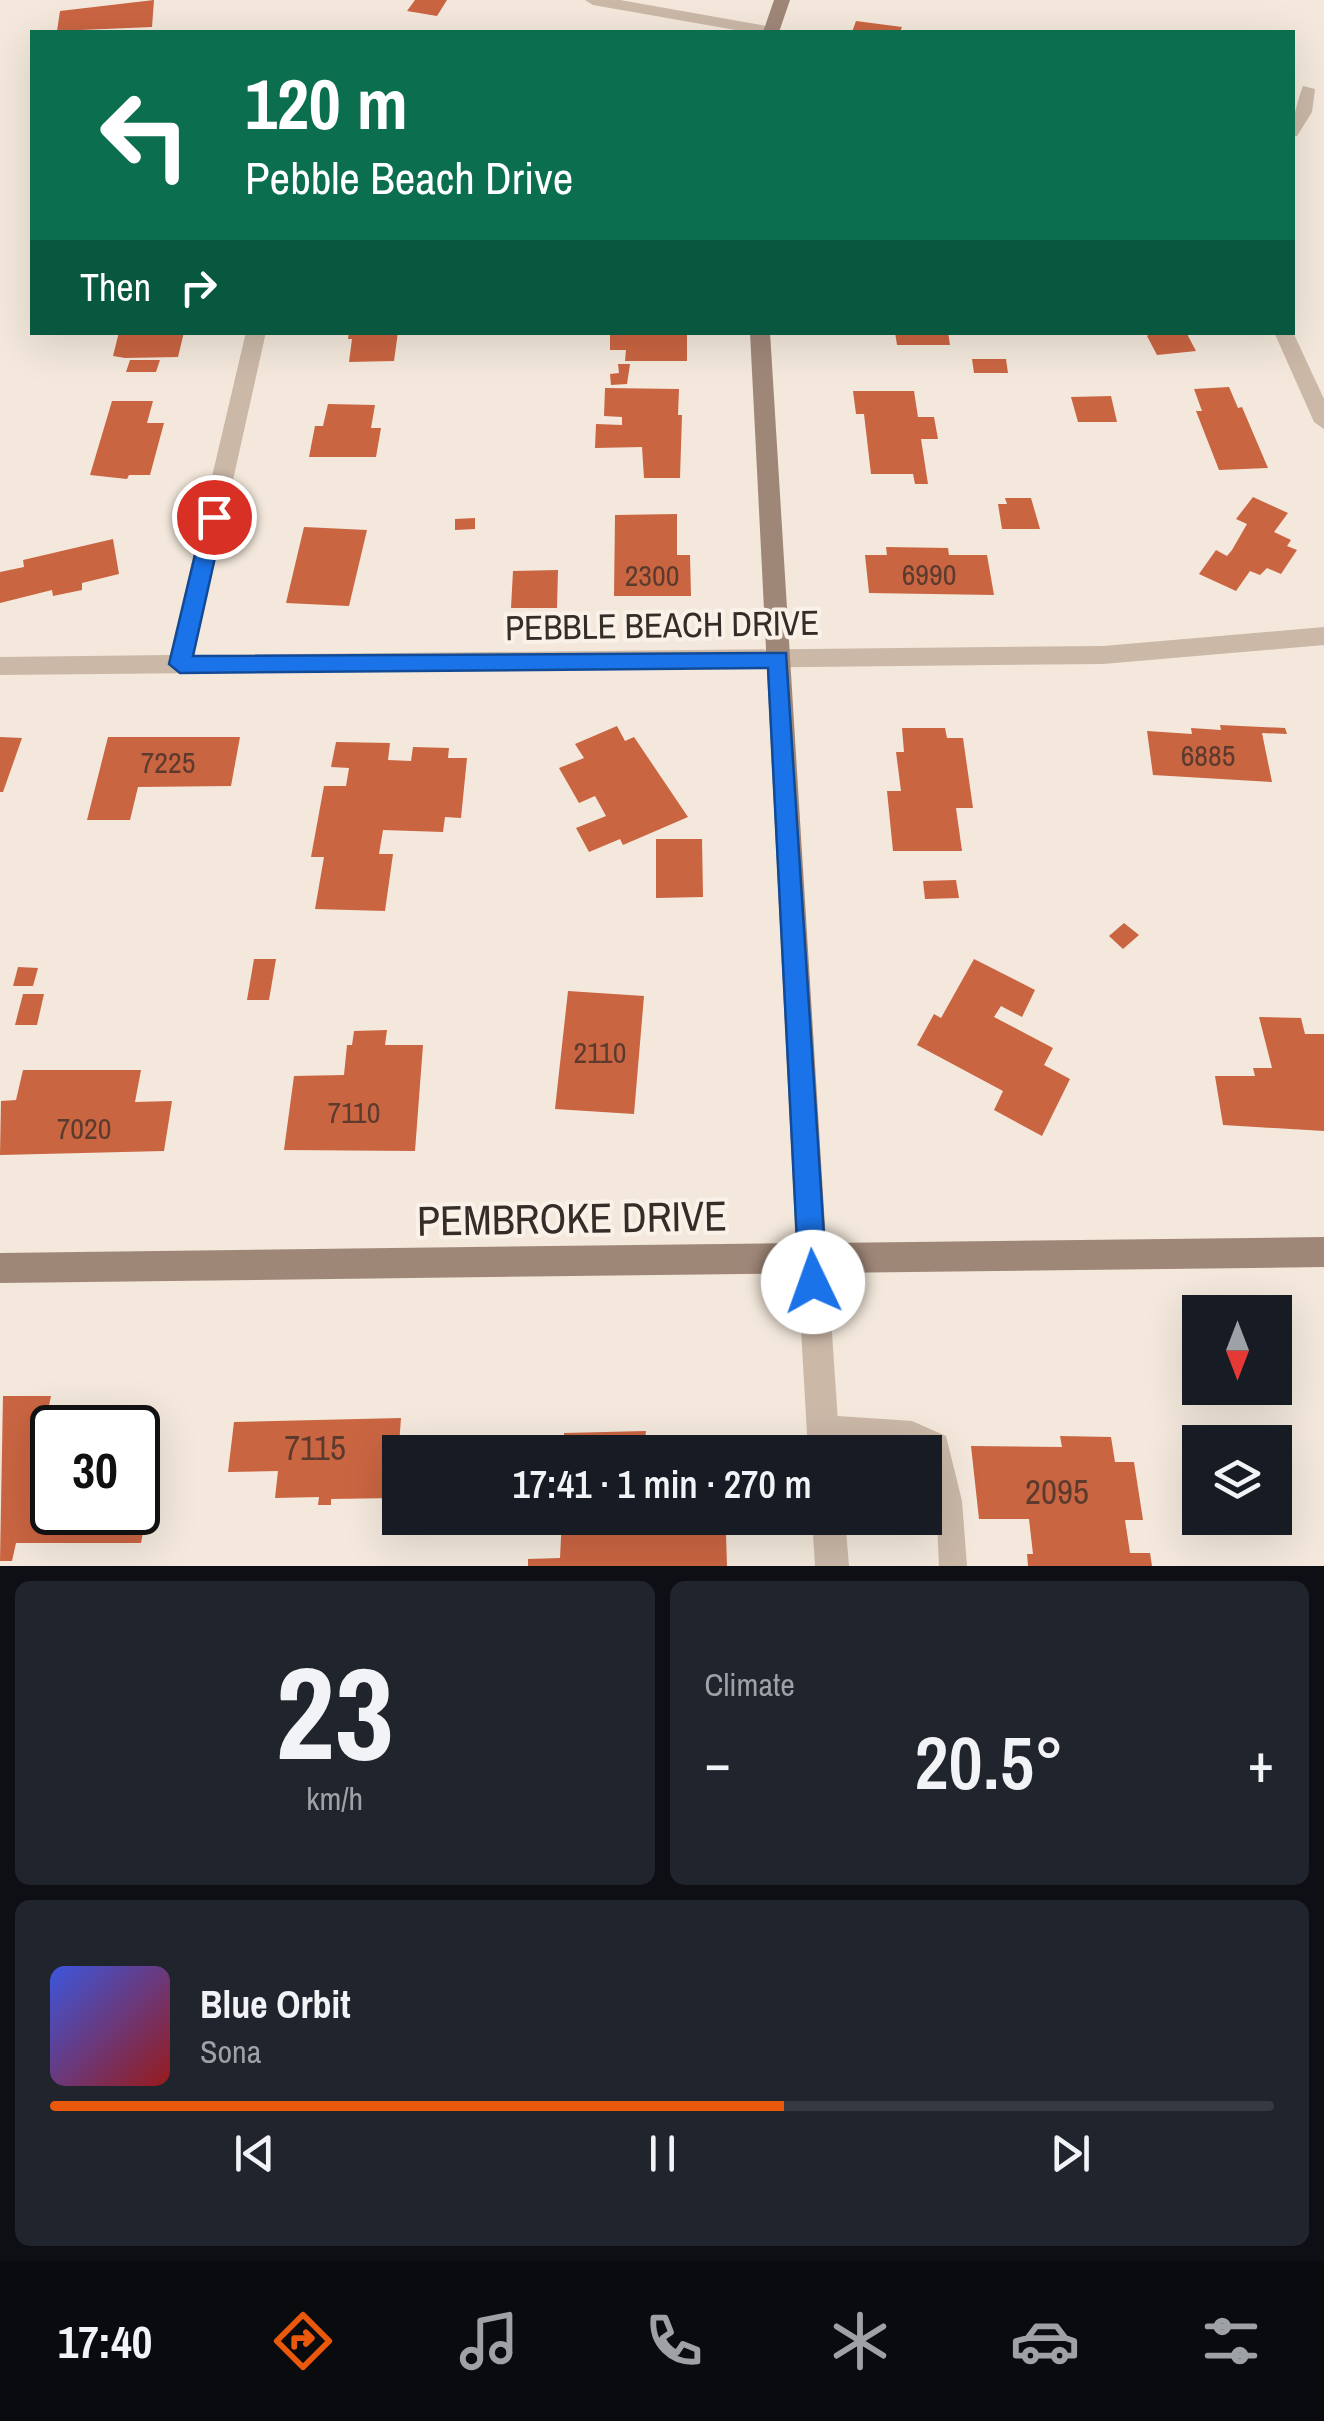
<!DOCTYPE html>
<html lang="en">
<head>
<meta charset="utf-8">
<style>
	:root { --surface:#171b24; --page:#20242c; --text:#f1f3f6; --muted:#9ea1a6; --line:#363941; --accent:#ea580c }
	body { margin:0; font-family:"Archivo Narrow",sans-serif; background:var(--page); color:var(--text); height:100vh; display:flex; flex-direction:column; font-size:38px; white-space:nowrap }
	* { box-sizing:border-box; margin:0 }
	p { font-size:32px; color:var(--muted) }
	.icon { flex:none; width:55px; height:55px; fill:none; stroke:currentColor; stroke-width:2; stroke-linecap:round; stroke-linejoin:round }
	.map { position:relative; height:1566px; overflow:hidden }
	.sheet { display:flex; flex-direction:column; gap:15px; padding:15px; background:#0d0f14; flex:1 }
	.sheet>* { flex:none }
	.banner { position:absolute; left:30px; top:30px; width:1265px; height:305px; border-radius:0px; box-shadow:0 10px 40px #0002; background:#0b6e4f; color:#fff; overflow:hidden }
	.needle { width:65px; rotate:180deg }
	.fabs { position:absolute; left:1182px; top:1295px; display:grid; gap:20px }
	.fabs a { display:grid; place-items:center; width:110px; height:110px; border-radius:0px; background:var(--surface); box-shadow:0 10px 40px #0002; font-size:50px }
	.speed { position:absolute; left:30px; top:1405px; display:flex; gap:20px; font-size:50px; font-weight:700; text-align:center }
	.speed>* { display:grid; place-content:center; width:130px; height:130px; border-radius:50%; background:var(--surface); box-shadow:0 10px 40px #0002; line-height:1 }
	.speed .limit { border:5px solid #111; border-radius:15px; background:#fff; color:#111 }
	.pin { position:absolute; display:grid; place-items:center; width:85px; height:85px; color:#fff; margin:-42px; border:5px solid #fff; border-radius:50%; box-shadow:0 2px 10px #0007 }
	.me { position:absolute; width:110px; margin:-55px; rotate:357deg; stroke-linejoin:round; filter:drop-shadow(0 0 8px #0008) }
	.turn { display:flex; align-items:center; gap:35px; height:210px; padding:0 50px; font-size:45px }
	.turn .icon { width:130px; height:130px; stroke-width:2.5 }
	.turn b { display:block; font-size:70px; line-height:85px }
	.then { display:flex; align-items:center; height:95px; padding:0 50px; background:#0003; gap:20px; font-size:38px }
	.big { font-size:75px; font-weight:600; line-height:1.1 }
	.sheet .card { flex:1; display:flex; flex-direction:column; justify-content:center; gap:15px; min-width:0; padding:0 35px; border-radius:15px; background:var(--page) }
	.sheet .dial { align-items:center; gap:0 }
	.dial b { font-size:130px; line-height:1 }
	.song { display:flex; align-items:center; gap:30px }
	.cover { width:120px; height:120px; border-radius:15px; background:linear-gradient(135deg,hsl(230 70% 55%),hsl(0 70% 35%)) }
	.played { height:10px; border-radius:5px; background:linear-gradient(90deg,var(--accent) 60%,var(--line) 60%) }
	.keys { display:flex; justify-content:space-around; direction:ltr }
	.heat { display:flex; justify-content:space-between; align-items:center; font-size:55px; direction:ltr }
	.sheet .tiles { flex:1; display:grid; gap:15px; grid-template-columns:1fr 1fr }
	.card:last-child { grid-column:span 2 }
	.trip { position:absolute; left:382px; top:1435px; width:560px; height:100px; border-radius:0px; background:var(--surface); box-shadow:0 10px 40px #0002; font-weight:600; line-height:100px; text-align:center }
	.tab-bar { display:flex; height:160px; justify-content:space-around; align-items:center; background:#090b0e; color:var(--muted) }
	.tab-bar .icon { width:70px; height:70px }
	.tab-bar .active { color:var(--accent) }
	.tab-bar b { font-size:45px; color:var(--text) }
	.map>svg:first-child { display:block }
	.building { fill:#ca6542 }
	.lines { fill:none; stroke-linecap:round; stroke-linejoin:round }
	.lane { fill:#cbb8a7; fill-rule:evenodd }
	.street { fill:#cbb8a7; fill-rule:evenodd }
	.secondary { fill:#9f8778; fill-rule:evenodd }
	.route { fill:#1a73e8; stroke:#114b97; stroke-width:2.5 }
	.labels { text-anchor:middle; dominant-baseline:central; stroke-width:8; stroke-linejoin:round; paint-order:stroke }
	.number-label { font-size:30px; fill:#5c3b2e }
	.street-label { font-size:35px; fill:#372d28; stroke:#faf2e8 }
	.near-number-label { font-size:35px; fill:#5c3b2e }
	.near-street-label { font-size:42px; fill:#372d28; stroke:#faf2e8 }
</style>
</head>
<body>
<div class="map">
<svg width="1324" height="1566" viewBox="0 0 1324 1566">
	<rect width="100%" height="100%" fill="#f3e8db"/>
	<g class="building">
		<path d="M 154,0 L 152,27 L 57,31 L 60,11 Z"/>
		<path d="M 415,0 L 447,0 L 437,16 L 407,11 Z"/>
		<path d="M 856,21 L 902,27 L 900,32 L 852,32 Z"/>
		<path d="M 119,332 L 184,332 L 178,357 L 125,358 L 113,356 Z"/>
		<path d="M 349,332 L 398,332 L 394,361 L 349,362 L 352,339 L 348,339 Z"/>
		<path d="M 620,332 L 687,332 L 687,361 L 625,361 L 626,350 L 610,350 L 610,334 Z"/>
		<path d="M 895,332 L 948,332 L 950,345 L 897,345 Z"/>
		<path d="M 1152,332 L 1186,332 L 1196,351 L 1157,355 L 1147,336 Z"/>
		<path d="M 972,359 L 1006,359 L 1008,373 L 974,373 Z"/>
		<path d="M 130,360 L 160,360 L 156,372 L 126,372 Z"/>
		<path d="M 618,364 L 630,364 L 627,384 L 611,385 L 610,374 L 619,373 Z"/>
		<path d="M 1229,387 L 1238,408 L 1242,407 L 1268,468 L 1219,470 L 1196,411 L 1202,411 L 1194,389 Z"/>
		<path d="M 605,388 L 679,389 L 678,415 L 682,415 L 680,478 L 644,478 L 642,447 L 595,448 L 596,424 L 622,425 L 622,417 L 604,416 Z"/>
		<path d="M 853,391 L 914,391 L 918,417 L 934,417 L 938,439 L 921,439 L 928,484 L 915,484 L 913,474 L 871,474 L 864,414 L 856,414 Z"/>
		<path d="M 1111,396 L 1117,422 L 1078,422 L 1071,397 Z"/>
		<path d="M 112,401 L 153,401 L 147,423 L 164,423 L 150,475 L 129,475 L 127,479 L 90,475 Z"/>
		<path d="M 328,404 L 375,405 L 371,428 L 381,428 L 376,457 L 309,457 L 315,426 L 323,426 Z"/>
		<path d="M 1253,497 L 1288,513 L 1274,532 L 1291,540 L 1287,546 L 1297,550 L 1281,574 L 1267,568 L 1260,575 L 1250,571 L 1236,591 L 1199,574 L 1216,550 L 1227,556 L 1232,550 L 1247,524 L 1236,519 Z"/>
		<path d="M 1005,498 L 1031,498 L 1040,529 L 1002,529 L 998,504 L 1007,504 Z"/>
		<path d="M 677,514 L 677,555 L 690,555 L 691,596 L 614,596 L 615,515 Z"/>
		<path d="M 475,518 L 475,529 L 455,530 L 455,519 Z"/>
		<path d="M 304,527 L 367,530 L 349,606 L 286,603 Z"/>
		<path d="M 113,539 L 119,574 L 82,583 L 82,590 L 53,596 L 52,590 L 0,603 L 0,572 L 24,567 L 23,560 Z"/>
		<path d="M 886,547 L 948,548 L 949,555 L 987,555 L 994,595 L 869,593 L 865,555 L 887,555 Z"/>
		<path d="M 558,570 L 557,608 L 511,608 L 513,571 Z"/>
		<path d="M 1220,725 L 1285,728 L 1287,734 L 1262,733 L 1272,782 L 1153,775 L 1147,731 L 1192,734 L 1191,728 L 1221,730 Z"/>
		<path d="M 617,726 L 625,741 L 634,737 L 688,817 L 623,845 L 620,839 L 589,852 L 576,828 L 606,816 L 595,796 L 579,803 L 559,768 L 584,758 L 575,744 Z"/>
		<path d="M 902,728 L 945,728 L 947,738 L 963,738 L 973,808 L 956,808 L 962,851 L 893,851 L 887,791 L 901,791 L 896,752 L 904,752 Z"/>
		<path d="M 0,737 L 22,738 L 3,792 L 0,792 Z"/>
		<path d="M 108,737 L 240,737 L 231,786 L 138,787 L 130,820 L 87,820 Z"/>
		<path d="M 336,742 L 390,743 L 388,760 L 411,761 L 413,747 L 449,748 L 448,758 L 467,758 L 461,818 L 445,817 L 443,832 L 383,830 L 379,854 L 393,854 L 385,911 L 315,909 L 324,857 L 311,857 L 324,786 L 346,786 L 349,768 L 331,767 Z"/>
		<path d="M 656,839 L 702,839 L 703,897 L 656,898 Z"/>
		<path d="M 956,880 L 959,898 L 925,899 L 923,881 Z"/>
		<path d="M 1124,923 L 1139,935 L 1123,949 L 1109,936 Z"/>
		<path d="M 254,959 L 276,959 L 269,1000 L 247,1000 Z"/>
		<path d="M 974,959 L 1035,990 L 1022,1017 L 1001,1006 L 994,1017 L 1053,1048 L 1044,1065 L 1070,1079 L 1042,1136 L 994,1110 L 1003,1091 L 917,1045 L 934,1014 L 941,1018 Z"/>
		<path d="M 18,967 L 38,968 L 33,986 L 13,986 Z"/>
		<path d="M 568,991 L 644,996 L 634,1114 L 555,1109 Z"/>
		<path d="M 23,994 L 44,994 L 37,1025 L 15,1025 Z"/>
		<path d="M 1259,1017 L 1301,1018 L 1305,1034 L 1324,1034 L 1324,1131 L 1223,1125 L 1215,1076 L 1255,1076 L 1253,1068 L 1272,1068 Z"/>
		<path d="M 387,1030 L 385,1045 L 423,1045 L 415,1151 L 284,1150 L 294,1076 L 344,1075 L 347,1045 L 352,1045 L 354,1031 Z"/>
		<path d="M 23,1070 L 141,1070 L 135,1102 L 172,1101 L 164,1151 L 0,1155 L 1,1101 L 16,1100 Z"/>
		<path d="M 3,1396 L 51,1396 L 38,1458 L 52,1458 L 52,1512 L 138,1512 L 138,1459 L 157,1459 L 141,1543 L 16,1543 L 12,1561 L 0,1561 Z"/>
		<path d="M 401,1418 L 395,1498 L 331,1499 L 331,1505 L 318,1505 L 319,1497 L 275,1498 L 278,1471 L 228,1472 L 234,1422 Z"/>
		<path d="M 646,1431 L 645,1441 L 679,1441 L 680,1452 L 564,1452 L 564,1433 Z"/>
		<path d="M 1060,1436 L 1111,1437 L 1115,1462 L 1134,1462 L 1143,1520 L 1125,1520 L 1130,1553 L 1150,1553 L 1152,1566 L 1028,1566 L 1027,1554 L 1033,1554 L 1029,1519 L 979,1519 L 971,1446 L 1062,1447 Z"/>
		<path d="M 562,1518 L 662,1518 L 662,1535 L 726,1534 L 727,1566 L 528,1566 L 528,1559 L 560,1558 Z"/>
	</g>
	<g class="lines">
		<g class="lane">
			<path d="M 1303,86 L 1315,89 L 1312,112 L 1297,136 L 1292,137 C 1292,121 1297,102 1303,86 Z"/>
			<path d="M 823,1415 L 912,1421 L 946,1436 L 962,1501 L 967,1566 L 939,1566 L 936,1501 L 926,1453 L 911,1447 L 823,1441 L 814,1437 L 810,1428 L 814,1419 Z"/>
		</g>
		<g class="street">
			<path d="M 585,0 L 620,0 L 772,27 L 780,32 L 747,32 L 593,5 Z"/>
			<path d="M 1292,330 L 1324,399 L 1324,429 L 1314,422 L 1274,332 Z"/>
			<path d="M 246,332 L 266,332 L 194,655 L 1103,646 L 1324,627 L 1324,645 L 1103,664 L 0,675 L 0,657 L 170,655 Z"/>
			<path d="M 812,1243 L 823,1247 L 827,1258 L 840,1452 L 808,1452 L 797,1258 L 801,1247 Z"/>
			<path d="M 812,1518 L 845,1518 L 849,1566 L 815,1566 Z"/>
		</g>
		<g class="secondary">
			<path d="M 774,0 L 790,0 L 779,32 L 763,32 Z"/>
			<path d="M 750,332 L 770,332 L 826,1243 L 1324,1237 L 1324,1267 L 0,1283 L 0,1253 L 796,1243 Z"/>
		</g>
	</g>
	<path class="route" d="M 214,510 L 224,517 L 193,656 L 786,653 L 827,1282 L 823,1292 L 813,1296 L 803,1292 L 799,1282 L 768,668 L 180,673 L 169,664 L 204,517 Z"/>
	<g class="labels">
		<g class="number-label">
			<text x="929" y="574">6990</text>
			<text x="652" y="575">2300</text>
			<text x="1208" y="755">6885</text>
			<text x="168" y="762">7225</text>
			<text x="600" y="1052">2110</text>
			<text x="354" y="1112">7110</text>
			<text x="84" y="1128">7020</text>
		</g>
		<g class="street-label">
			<text transform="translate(662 625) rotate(-1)">PEBBLE BEACH DRIVE</text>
		</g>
		<g class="near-number-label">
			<text x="315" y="1447">7115</text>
			<text x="1057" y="1491">2095</text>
		</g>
		<g class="near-street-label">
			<text transform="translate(572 1218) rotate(-1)">PEMBROKE DRIVE</text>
		</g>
	</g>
</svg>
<div class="fabs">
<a><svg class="needle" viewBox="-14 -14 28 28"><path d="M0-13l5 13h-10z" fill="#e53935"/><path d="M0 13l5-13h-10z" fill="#9ea1a6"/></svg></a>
<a><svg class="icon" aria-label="layers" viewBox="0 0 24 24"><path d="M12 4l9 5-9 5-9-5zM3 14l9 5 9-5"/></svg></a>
</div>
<div class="speed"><div class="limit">30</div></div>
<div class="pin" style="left:214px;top:517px;background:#d93025"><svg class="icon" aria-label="arrive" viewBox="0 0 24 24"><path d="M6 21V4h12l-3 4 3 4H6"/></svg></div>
<svg class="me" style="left:813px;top:1282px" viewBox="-20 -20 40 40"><circle r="19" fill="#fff"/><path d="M0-13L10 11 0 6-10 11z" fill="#1a73e8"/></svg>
<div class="trip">17:41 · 1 min · 270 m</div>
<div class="banner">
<div class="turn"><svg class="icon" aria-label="left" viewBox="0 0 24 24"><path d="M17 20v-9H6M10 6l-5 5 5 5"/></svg><div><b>120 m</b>Pebble Beach Drive</div></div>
<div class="then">Then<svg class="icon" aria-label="right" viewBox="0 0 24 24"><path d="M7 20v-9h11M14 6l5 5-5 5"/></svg></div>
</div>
</div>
<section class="sheet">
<div class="tiles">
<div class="card dial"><b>23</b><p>km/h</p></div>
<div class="card"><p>Climate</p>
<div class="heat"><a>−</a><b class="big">20.5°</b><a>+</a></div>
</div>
<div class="card">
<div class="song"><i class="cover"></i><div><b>Blue Orbit</b><p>Sona</p></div></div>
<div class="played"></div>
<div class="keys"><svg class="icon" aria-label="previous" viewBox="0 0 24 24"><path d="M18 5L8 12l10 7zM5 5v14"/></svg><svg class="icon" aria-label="pause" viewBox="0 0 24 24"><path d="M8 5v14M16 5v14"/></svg><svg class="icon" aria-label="next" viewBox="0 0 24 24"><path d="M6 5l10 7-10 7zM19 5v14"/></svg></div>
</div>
</div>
</section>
<nav class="tab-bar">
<b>17:40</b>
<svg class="icon active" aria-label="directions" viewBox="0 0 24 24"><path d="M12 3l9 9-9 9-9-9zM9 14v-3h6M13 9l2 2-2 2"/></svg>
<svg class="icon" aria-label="music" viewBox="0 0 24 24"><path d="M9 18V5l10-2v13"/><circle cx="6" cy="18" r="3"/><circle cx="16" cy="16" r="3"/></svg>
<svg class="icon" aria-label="phone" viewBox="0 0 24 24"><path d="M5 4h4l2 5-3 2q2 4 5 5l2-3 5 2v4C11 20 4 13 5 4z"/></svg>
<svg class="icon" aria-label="climate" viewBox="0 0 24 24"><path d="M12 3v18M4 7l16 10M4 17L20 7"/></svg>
<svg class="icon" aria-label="car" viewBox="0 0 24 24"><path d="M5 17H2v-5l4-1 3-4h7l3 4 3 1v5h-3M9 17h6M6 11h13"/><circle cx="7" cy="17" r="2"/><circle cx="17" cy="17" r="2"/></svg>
<svg class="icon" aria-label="filters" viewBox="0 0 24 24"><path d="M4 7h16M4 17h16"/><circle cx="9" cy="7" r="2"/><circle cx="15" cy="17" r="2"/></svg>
</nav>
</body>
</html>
